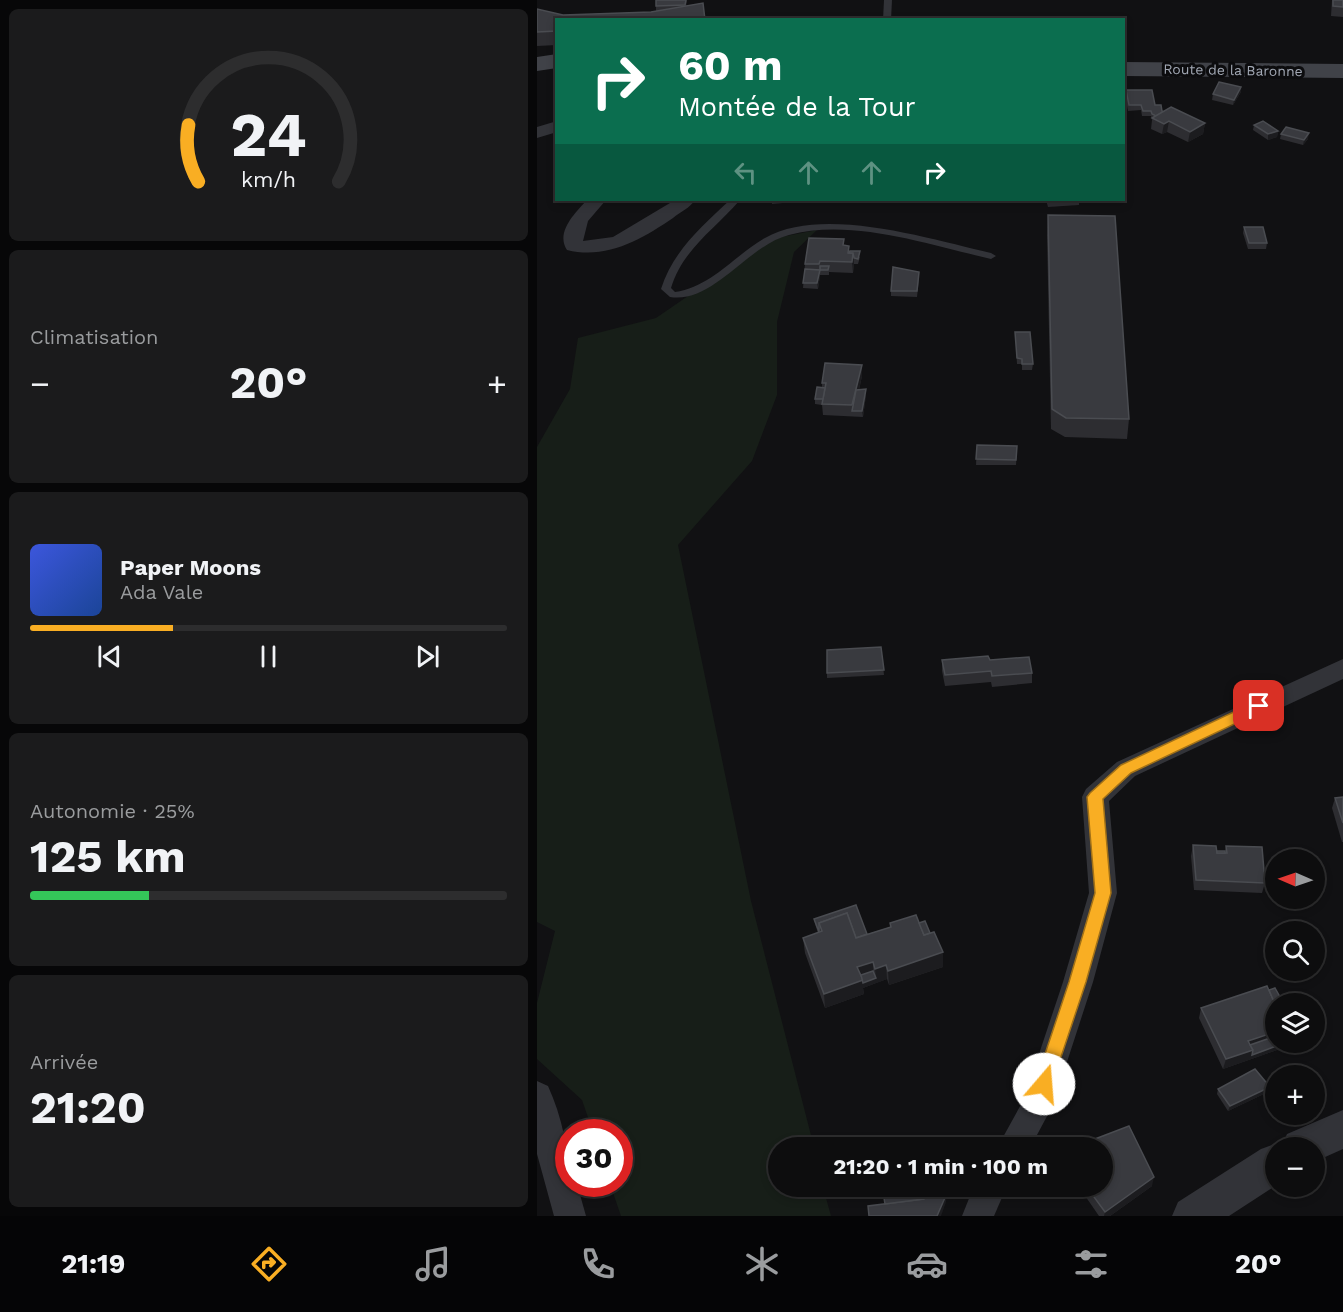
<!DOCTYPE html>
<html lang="fr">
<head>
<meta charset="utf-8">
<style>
	:root { --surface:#0d0d0e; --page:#1b1b1c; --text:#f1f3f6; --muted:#9a9c9e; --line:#2d2d2e; --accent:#f9ae23 }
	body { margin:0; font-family:"Work Sans",sans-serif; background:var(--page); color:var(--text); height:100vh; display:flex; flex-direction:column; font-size:22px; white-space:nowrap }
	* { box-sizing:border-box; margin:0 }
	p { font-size:20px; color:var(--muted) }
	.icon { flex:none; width:33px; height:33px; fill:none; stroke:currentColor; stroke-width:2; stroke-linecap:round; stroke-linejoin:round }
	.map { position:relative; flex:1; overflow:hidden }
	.drawer { display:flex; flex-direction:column; gap:9px; padding:9px; background:#070708; width:537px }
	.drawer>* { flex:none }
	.guide { position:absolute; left:18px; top:18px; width:570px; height:183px; border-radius:0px; box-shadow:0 3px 9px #0003,0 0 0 2px var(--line); background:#0b6e4f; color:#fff; overflow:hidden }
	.needle { width:39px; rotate:272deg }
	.buttons { position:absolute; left:728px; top:849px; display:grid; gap:12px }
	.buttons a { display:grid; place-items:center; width:60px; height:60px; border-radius:50%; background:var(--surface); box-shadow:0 3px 9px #0003,0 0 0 2px var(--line); font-size:30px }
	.speed { position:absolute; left:18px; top:1119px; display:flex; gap:12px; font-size:30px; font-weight:700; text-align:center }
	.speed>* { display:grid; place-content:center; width:78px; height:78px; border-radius:50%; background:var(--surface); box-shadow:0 3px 9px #0003,0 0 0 2px var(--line); line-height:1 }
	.speed .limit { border:9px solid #d22; background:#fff; color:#111 }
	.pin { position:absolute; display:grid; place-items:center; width:51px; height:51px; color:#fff; margin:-26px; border-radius:12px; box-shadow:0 3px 9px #0006 }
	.me { position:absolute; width:66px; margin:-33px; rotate:18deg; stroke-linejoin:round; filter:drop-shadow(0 0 4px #0008) }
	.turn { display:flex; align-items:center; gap:21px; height:126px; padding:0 24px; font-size:27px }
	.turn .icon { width:78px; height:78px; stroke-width:2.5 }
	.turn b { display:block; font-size:42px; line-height:51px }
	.lanes { display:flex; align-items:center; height:57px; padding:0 24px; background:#0003; justify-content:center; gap:30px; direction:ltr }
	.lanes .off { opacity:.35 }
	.big { font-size:45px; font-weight:700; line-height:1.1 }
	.drawer .widget { flex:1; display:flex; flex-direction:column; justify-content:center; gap:9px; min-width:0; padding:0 21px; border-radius:9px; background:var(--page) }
	.drawer .dial { align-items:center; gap:0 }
	.dial svg { height:156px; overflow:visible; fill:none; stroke:var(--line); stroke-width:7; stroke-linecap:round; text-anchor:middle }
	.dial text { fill:var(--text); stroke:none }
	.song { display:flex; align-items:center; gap:18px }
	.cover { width:72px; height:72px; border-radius:9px; background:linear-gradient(135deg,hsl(230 70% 55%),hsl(220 70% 35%)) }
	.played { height:6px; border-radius:3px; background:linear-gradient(90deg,var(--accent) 30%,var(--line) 30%) }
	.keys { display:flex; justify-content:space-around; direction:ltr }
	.heat { display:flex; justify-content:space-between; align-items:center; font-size:33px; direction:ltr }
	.charge { height:9px; border-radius:4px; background:linear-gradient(90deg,#34c759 25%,var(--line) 0) }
	.trip { position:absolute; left:231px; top:1137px; width:345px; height:60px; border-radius:30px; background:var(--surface); box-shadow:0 3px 9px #0003,0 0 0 2px var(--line); font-weight:700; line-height:60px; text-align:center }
	.dock { display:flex; height:96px; justify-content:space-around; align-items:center; background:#050506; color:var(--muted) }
	.dock .icon { width:42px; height:42px }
	.dock .current { color:var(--accent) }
	.dock b { font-size:27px; color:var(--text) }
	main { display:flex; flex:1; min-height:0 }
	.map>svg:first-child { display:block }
	.green { fill:#171e18 }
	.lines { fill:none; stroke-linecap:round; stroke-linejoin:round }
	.service { fill:#323338; fill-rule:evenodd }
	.minor { fill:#323338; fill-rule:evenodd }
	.tertiary { fill:#323338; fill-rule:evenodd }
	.secondary { fill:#404248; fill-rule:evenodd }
	.wall { fill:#2d2d31 }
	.shaded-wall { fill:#1c1c1f }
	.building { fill:#393a3f; stroke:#4a4c51; stroke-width:1.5 }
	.route { fill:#f9ae23; stroke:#a27117; stroke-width:1.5 }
	.labels { text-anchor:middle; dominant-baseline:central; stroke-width:6; stroke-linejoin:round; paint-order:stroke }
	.far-street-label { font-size:14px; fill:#a2a8b4; stroke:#0c0c0e }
</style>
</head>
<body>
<main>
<section class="drawer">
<div class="widget dial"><svg viewBox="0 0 100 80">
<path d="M14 69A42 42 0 1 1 86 69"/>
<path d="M14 69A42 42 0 0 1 9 40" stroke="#f9ae23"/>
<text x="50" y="56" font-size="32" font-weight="700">24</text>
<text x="50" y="72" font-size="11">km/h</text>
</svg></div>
<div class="widget"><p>Climatisation</p>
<div class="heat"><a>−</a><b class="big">20°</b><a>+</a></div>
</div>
<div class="widget">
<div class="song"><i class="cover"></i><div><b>Paper Moons</b><p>Ada Vale</p></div></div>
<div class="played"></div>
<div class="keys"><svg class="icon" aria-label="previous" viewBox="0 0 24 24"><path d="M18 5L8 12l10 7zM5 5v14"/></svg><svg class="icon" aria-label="pause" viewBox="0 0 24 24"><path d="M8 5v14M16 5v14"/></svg><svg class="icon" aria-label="next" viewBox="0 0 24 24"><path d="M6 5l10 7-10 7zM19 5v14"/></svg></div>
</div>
<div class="widget"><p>Autonomie · 25%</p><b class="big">125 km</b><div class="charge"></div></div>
<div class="widget"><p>Arrivée</p><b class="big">21:20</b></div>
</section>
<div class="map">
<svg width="806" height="1216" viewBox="0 0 806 1216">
	<rect width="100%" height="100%" fill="#111113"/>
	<path class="green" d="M 280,230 L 257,252 L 240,322 L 240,395 L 215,461 L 141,545 L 214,901 L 277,1147 L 242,1148 L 242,1186 L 286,1187 L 294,1216 L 84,1216 L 73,1184 L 82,1184 L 82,1132 L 56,1132 L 45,1100 L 0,1059 L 0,1003 L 18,931 L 0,922 L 0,447 L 33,389 L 41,338 L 119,318 L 234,239 Z"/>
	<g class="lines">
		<g class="service">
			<path d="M 347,0 L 355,0 L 354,20 L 346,20 Z"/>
			<path d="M 193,200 L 203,200 C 177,230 146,249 134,288 L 138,292 C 174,287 198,255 228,238 C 286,205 392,239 454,253 L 459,256 L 454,259 C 392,245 315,218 252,235 C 211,245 176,304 133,297 L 124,289 C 136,251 165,226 193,200 Z"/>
		</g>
		<g class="minor">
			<path d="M 20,121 L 20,132 L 0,138 L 0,127 Z"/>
			<path d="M 50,200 L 69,200 L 51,221 L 46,241 L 76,237 L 138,200 L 158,200 C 153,208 143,212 136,218 C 105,239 70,260 30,250 C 18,232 39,212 50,200 Z"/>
			<path d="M 806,659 L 806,679 L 598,776 L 572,801 L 580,893 L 556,982 L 516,1105 L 493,1148 L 460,1148 L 487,1099 L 526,982 L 552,893 L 545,797 L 549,789 L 580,762 Z"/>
			<path d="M 0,1081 L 11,1086 C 25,1117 32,1150 32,1184 L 40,1184 L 49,1216 L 17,1216 L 0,1154 Z"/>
			<path d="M 437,1186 L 470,1186 L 457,1216 L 425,1216 Z"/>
		</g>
		<path class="tertiary" d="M 806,1110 L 806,1149 L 777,1162 L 777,1148 L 738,1148 L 738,1186 L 692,1216 L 635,1216 L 641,1202 L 724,1149 L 738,1144 L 745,1146 L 750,1134 Z"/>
		<g class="secondary">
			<path d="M 20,54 L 20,68 L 0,71 L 0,57 Z"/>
			<path d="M 586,62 L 806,64 L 806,78 L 586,76 Z"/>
		</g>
	</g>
	<g class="wall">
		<path d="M 150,0 L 149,6 L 168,20 L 20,20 L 20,45 L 0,46 L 0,9 L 26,15 L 114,12 L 119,11 L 119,6 Z"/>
		<path d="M 795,0 L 806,0 L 806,17 L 794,16 Z"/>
		<path d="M 589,90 L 618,105 L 625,111 L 668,123 L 666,134 L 651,142 L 630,132 L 625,134 L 614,129 L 615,120 L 614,116 L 605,116 L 604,110 L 591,111 L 588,95 Z"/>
		<path d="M 704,92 L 696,105 L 675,100 L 676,94 Z"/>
		<path d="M 717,125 L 741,131 L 740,137 L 731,140 L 716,130 Z"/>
		<path d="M 744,134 L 771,139 L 766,145 L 743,139 Z"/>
		<path d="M 235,200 L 279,200 L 235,204 Z"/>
		<path d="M 509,200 L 542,200 L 542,205 L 511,207 Z"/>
		<path d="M 511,215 L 592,419 L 590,439 L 528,437 L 514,429 L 510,235 Z"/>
		<path d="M 707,227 L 730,243 L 729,249 L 711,249 L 706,233 Z"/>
		<path d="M 307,245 L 313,251 L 323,257 L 321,264 L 317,264 L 316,273 L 292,272 L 292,275 L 283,275 L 281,289 L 266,288 L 268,264 Z"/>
		<path d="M 382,278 L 380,297 L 354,296 L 354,291 Z"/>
		<path d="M 478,332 L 496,364 L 495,370 L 485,370 L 485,364 L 480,364 Z"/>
		<path d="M 325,376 L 322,390 L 329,395 L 326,417 L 286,415 L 285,405 L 278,404 L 278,399 L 285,387 L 285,383 Z"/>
		<path d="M 440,445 L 480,446 L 479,465 L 439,465 Z"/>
		<path d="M 344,647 L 347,675 L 290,678 L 290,673 Z"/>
		<path d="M 405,660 L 495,673 L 495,683 L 455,687 L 454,682 L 408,686 L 405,671 Z"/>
		<path d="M 806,797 L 806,842 L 805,842 L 795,808 L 798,798 Z"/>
		<path d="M 656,845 L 680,851 L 688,851 L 689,846 L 728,883 L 725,893 L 657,890 L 654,856 Z"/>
		<path d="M 277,919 L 330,934 L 353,927 L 353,923 L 382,923 L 406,967 L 352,985 L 350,979 L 339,983 L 326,988 L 327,994 L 288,1008 L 268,953 L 266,938 L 281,933 L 278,924 Z"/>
		<path d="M 732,990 L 738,1042 L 740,1050 L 686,1069 L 662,1018 L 664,1008 Z"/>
		<path d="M 738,1083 L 738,1099 L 734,1089 L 736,1084 Z"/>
		<path d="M 733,1087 L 731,1092 L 691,1111 L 680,1094 L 681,1089 Z"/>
		<path d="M 558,1139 L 615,1186 L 573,1216 L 562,1216 L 542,1187 L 542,1186 L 566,1186 L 566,1148 L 557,1148 Z"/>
	</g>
	<g class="shaded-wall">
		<path d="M 704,87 L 704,92 L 696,105 L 697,100 Z"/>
		<path d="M 632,121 L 630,132 L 625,134 L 627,124 Z"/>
		<path d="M 668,123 L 666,134 L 651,142 L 653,132 Z"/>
		<path d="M 741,131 L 740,137 L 731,140 L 731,134 Z"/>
		<path d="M 772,133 L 771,139 L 766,145 L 767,140 Z"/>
		<path d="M 316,253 L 317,264 L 316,273 L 315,262 Z"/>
		<path d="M 283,270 L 283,275 L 281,289 L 280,283 Z"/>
		<path d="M 325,365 L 325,376 L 317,411 L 315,411 L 315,405 Z"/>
		<path d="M 329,389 L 329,395 L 326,417 L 325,411 Z"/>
		<path d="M 406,952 L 406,967 L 352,985 L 351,971 Z"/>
		<path d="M 336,962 L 336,976 L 323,981 L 320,967 Z"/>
		<path d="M 349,965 L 350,979 L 326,988 L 327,994 L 288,1008 L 287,994 L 326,980 L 339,978 L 338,969 Z"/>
		<path d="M 738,1032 L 738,1041 L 712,1050 L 711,1041 Z"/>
		<path d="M 742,1045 L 740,1050 L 686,1069 L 689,1059 L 716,1050 Z"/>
		<path d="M 733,1087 L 731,1092 L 691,1111 L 693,1106 Z"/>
		<path d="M 617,1177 L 615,1186 L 573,1216 L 567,1216 L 568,1212 Z"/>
		<path d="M 410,1193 L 409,1202 L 404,1216 L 400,1216 Z"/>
	</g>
	<g class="building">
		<path d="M 119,0 L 149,0 L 148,5 L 119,6 Z"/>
		<path d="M 796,0 L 806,0 L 806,7 L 796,6 Z"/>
		<path d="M 166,3 L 168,20 L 20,20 L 20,31 L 0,32 L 0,9 L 26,15 L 114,12 Z"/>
		<path d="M 682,82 L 704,87 L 697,100 L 676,94 Z"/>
		<path d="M 589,90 L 615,90 L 618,105 L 624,105 L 625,111 L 627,112 L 619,116 L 615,114 L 614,111 L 606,111 L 604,105 L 592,105 Z"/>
		<path d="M 634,107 L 668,123 L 653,132 L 632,121 L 627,124 L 615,118 Z"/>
		<path d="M 726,121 L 741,131 L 731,134 L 717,125 Z"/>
		<path d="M 749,127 L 772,133 L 767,140 L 744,134 Z"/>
		<path d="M 511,215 L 578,216 L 592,419 L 529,418 L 515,409 Z"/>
		<path d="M 707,227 L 726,227 L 730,243 L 712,243 Z"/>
		<path d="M 272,238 L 307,239 L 306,245 L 312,246 L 311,253 L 316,253 L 315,262 L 283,261 L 282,264 L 268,264 Z"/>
		<path d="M 313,251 L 323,251 L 321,259 L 317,258 L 316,253 L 312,253 Z"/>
		<path d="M 283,266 L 292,266 L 291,270 L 283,270 Z"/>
		<path d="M 356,267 L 382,272 L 380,291 L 354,291 Z"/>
		<path d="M 268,269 L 283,270 L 280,283 L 266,283 Z"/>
		<path d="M 478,332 L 493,332 L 496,364 L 485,364 L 485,359 L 480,358 Z"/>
		<path d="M 288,363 L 325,365 L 315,405 L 285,404 L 289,383 L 285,383 Z"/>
		<path d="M 280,387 L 288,388 L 286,399 L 278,399 Z"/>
		<path d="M 329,389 L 325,411 L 315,411 L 319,390 Z"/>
		<path d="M 440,445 L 480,446 L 479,460 L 439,459 Z"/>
		<path d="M 344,647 L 347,670 L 290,673 L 290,650 Z"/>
		<path d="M 451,656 L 453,660 L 492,657 L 495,673 L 455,676 L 454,671 L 408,675 L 405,660 Z"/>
		<path d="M 806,797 L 806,823 L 798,798 Z"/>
		<path d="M 656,845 L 679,846 L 680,853 L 690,853 L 689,846 L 725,847 L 728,883 L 659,880 Z"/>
		<rect x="680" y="851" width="8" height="2"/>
		<path d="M 319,905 L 330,934 L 319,938 L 310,913 L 282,923 L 282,932 L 277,919 Z"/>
		<path d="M 310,913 L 319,938 L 354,927 L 353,923 L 379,915 L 387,935 L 397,932 L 406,952 L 351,971 L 349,965 L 338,969 L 336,962 L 320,967 L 326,980 L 287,994 L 266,938 L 285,931 L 282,923 Z"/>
		<path d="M 388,921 L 393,933 L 387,935 L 382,923 Z"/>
		<path d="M 336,971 L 339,978 L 326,983 L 324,975 Z"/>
		<path d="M 730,986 L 738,1004 L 738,1032 L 711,1041 L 716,1050 L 689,1059 L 664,1008 Z"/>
		<path d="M 738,988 L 747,1004 L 738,1004 L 732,990 Z"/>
		<path d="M 736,1037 L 738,1040 L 738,1042 L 740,1042 L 742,1045 L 715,1055 L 716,1050 L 713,1045 Z"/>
		<path d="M 718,1069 L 733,1087 L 693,1106 L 681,1089 Z"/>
		<path d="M 592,1126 L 617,1177 L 568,1212 L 549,1186 L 566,1186 L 566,1163 L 568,1161 L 566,1154 L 566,1148 L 562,1148 L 558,1139 Z"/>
		<path d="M 385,1186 L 410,1193 L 400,1216 L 332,1216 L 331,1206 L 387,1199 Z"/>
		<path d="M 385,1187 L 386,1199 L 348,1204 L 346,1192 Z"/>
	</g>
	<path class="route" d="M 722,700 L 727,702 L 729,706 L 727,710 L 594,773 L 566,799 L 574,893 L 549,982 L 513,1090 L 507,1093 L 501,1090 L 498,1084 L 532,982 L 558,893 L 550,797 L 553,793 L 584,765 Z"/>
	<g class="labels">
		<g class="far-street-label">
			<text transform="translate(696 70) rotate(1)">Route de la Baronne</text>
		</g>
	</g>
</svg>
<div class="buttons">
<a><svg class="needle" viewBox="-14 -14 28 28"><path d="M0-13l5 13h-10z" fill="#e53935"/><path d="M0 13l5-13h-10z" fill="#9a9c9e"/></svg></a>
<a><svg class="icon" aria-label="search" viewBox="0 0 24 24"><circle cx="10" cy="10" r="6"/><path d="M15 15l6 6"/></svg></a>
<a><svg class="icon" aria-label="layers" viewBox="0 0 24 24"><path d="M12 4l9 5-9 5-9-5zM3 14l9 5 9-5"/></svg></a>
<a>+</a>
<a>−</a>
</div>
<div class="speed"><div class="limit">30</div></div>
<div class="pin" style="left:722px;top:706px;background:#d93025"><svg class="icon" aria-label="arrive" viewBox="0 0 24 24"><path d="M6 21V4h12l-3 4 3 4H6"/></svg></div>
<svg class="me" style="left:507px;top:1084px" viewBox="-20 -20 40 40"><circle r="19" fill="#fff"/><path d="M0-13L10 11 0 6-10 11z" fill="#f9ae23"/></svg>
<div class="trip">21:20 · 1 min · 100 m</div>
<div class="guide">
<div class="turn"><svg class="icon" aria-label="right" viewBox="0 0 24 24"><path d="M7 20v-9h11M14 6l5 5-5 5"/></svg><div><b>60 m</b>Montée de la Tour</div></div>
<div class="lanes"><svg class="icon off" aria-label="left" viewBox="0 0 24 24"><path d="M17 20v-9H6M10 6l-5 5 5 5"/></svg><svg class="icon off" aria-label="ahead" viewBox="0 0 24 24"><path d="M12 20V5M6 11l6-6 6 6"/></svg><svg class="icon off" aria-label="ahead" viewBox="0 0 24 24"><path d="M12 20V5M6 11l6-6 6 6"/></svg><svg class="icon" aria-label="right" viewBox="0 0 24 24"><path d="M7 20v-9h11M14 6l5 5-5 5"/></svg></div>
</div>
</div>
</main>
<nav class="dock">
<b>21:19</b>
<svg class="icon current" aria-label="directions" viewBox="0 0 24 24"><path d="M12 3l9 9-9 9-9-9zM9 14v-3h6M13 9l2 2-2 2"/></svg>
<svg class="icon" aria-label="music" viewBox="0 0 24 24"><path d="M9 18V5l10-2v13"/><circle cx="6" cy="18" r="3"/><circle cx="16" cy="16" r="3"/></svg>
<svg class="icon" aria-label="phone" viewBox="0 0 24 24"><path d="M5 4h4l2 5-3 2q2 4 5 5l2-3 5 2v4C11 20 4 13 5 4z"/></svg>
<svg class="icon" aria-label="climate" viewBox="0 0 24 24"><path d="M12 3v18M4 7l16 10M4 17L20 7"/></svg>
<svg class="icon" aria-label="car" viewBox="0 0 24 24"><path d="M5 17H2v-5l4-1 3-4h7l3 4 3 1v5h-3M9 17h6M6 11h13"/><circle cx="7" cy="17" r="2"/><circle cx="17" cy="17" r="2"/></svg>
<svg class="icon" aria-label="filters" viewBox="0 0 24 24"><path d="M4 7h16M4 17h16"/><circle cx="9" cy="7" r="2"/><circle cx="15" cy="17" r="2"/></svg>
<b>20°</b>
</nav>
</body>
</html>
